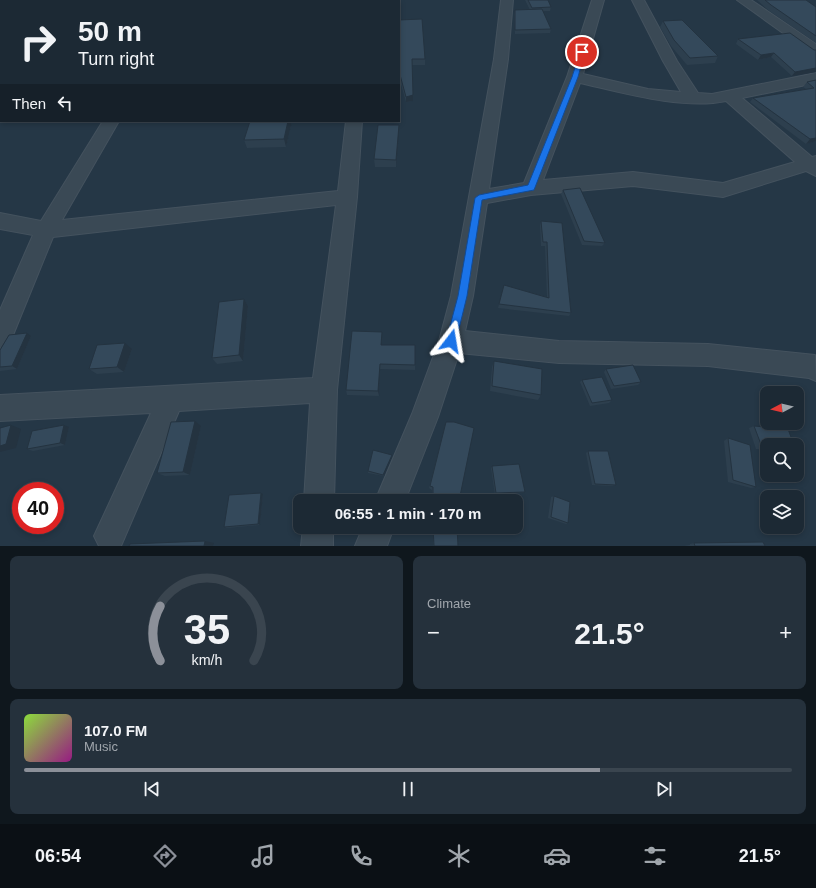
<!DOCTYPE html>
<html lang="en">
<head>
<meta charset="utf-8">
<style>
	:root { --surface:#1c2934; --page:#25313c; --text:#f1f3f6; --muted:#a0a6ac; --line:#3a454f; --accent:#8c9099 }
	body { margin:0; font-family:Helvetica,sans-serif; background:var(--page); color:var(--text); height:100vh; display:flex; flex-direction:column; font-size:15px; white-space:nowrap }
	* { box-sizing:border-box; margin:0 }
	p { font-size:13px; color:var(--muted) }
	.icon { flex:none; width:22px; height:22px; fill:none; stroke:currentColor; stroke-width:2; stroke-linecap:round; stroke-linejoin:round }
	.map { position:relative; height:546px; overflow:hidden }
	.panel { display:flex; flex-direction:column; gap:10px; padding:10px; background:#0f171d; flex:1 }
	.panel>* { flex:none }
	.banner { position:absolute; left:0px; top:0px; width:400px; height:122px; box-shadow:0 2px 6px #0003,0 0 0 1px var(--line); background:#1c2934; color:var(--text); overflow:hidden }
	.needle { width:26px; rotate:263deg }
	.fabs { position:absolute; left:760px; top:386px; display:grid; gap:8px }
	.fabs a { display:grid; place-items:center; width:44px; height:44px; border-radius:8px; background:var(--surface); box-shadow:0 2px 6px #0003,0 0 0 1px var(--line); font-size:20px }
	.speed { position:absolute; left:12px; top:482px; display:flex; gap:8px; font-size:20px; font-weight:700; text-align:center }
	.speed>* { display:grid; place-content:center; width:52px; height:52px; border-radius:50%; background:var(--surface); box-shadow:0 2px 6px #0003,0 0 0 1px var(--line); line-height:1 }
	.speed .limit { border:6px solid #d22; background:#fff; color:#111 }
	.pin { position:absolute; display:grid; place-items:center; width:34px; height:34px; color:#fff; margin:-17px; border:2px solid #fff; border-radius:50%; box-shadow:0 1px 4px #0007 }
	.me { position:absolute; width:44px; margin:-22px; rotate:14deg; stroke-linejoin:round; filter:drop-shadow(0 0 3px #0008) }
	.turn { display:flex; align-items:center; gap:14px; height:84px; padding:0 12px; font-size:18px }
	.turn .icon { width:52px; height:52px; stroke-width:2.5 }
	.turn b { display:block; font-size:28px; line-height:34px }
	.then { display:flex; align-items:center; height:38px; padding:0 12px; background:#0003; gap:8px; font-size:15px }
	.big { font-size:30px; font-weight:700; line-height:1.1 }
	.panel .tile { flex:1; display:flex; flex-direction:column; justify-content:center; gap:6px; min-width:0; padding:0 14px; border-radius:8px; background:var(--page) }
	.panel .dial { align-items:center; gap:0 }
	.dial svg { height:104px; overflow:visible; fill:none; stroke:var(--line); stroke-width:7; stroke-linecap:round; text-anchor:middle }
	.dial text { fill:var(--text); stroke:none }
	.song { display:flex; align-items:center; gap:12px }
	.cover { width:48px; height:48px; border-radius:6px; background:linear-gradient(135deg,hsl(90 70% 55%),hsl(310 70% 35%)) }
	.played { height:4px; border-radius:2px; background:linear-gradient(90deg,var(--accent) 75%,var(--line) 75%) }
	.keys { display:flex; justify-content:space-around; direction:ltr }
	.heat { display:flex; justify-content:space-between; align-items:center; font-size:22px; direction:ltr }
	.panel .tiles { flex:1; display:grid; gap:10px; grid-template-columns:1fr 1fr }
	.tile:last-child { grid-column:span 2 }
	.trip { position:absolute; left:293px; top:494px; width:230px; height:40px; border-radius:8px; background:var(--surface); box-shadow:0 2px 6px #0003,0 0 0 1px var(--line); font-weight:700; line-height:40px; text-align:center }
	.tab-bar { display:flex; height:64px; justify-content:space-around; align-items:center; background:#0b1015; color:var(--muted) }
	.tab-bar .icon { width:28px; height:28px }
	.tab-bar .active { color:var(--accent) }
	.tab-bar b { font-size:18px; color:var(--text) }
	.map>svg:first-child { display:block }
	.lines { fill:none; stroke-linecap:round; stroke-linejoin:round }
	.minor-casing { stroke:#44525e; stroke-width:2 }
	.minor { fill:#3a4955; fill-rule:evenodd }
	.wall { fill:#2d3f4e }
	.shaded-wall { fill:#243340 }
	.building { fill:#34495b; stroke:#243340 }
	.route { fill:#1a73e8; stroke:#114b97 }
</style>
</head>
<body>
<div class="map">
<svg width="816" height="546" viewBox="0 0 816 546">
	<rect width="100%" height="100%" fill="#253746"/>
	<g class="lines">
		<g class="minor-casing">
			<g id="minor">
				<path d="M 86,0 L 99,0 L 86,1 Z"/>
				<path d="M 183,0 L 196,0 L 183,1 Z"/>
				<rect x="348" y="0" width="13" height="1"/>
				<path d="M 501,0 L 513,0 L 508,59 L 489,189 L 524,183 L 567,77 L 592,0 L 604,0 L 583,74 L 648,89 L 681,92 L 663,61 L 632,0 L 644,0 L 677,61 L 698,93 L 712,94 L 816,73 L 816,83 L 742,98 L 812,157 L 816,156 L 816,176 L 806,171 L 723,197 L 633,186 L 531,195 L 487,203 L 473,296 L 465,331 L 559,341 L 708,344 L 815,355 L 816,381 L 809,378 L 708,366 L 559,363 L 459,353 L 438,417 L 405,501 L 375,501 L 412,414 L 439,341 L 451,296 L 494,59 ZM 580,83 C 624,93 683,110 726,101 L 795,162 L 723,183 L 633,172 L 543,180 Z"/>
				<path d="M 737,0 L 751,0 L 816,44 L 816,54 L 811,53 Z"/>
				<path d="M 1,86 L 1,96 L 0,97 L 0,87 Z"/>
				<path d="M 103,121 L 119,121 L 62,220 L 338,191 L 346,121 L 362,121 L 357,197 L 337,390 L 334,501 L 304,501 L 310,403 L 179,411 L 121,546 L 99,546 L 94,536 L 151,413 L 0,421 L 0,395 L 313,378 L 336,205 L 53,237 L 9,345 L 0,348 L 0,310 L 33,235 L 0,229 L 0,213 L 41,221 Z"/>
				<path d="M 303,527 L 333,527 L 333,546 L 301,546 Z"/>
				<path d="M 363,527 L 394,527 L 387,546 L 355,546 Z"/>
			</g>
		</g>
		<use href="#minor" class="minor"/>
	</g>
	<g class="wall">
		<path d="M 525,0 L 548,0 L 551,7 L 550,11 L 542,11 L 551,29 L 550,33 L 515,34 L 514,14 L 515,10 L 530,10 Z"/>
		<path d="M 757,0 L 798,0 L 816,7 L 816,43 L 768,10 Z"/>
		<path d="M 399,20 L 425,59 L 425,65 L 412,65 L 413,101 L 406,102 L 399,77 Z"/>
		<path d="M 663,21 L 718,56 L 715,63 L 687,65 L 671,46 L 660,27 Z"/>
		<path d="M 738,39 L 814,50 L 792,76 L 771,57 L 758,60 L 736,44 Z"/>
		<path d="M 816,80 L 816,141 L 806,144 L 750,102 L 753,98 L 806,89 L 803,87 L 807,82 Z"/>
		<path d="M 292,121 L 286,147 L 247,148 L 244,140 Z"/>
		<path d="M 399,133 L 396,167 L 375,167 L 374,159 Z"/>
		<path d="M 563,190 L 605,243 L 602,246 L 582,245 L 561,194 Z"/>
		<path d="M 541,221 L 571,313 L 569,316 L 498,308 L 504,285 L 547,297 L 545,246 L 541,246 L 540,225 Z"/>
		<path d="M 244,299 L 248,306 L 243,361 L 217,364 L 212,358 Z"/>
		<path d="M 31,336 L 17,369 L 0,371 L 0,350 Z"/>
		<path d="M 382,337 L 382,345 L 415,345 L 415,370 L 380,369 L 379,396 L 347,395 L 346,390 Z"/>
		<path d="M 132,349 L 124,372 L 97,374 L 89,369 Z"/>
		<path d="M 494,361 L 541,395 L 538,400 L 490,391 L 492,367 Z"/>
		<path d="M 606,369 L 641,382 L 638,385 L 611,389 L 604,372 Z"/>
		<path d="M 582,380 L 612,400 L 609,403 L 590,406 L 580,382 Z"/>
		<path d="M 446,422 L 459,501 L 432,501 L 432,490 L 429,488 Z"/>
		<path d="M 201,426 L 190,475 L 165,476 L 157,473 Z"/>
		<path d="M 754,426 L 767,445 L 767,450 L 756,449 L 749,428 Z"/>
		<path d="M 69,427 L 65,445 L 33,451 L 27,449 Z"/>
		<path d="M 728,438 L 756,487 L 751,488 L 728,482 L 724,441 Z"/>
		<path d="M 588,451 L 616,485 L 612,486 L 592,485 L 586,453 Z"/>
		<path d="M 392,456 L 384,476 L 368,473 L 368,471 Z"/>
		<path d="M 492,466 L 525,492 L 523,493 L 495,495 L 491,468 Z"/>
		<path d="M 263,494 L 260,525 L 227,528 L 224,527 Z"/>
		<path d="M 554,496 L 568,523 L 566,524 L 548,518 L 551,497 Z"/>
		<path d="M 433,527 L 457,527 L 458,546 L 433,546 Z"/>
		<path d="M 694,543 L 765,546 L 684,546 L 690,545 L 690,544 Z"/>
	</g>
	<g class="shaded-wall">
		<path d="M 774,53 L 771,57 L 758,60 L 761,55 Z"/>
		<path d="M 816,68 L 816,72 L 792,76 L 795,72 Z"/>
		<path d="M 413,95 L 413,101 L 406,102 L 406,97 Z"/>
		<path d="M 288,121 L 292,121 L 286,147 L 284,139 Z"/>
		<path d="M 399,125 L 399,133 L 396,167 L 396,160 Z"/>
		<path d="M 816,138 L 816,141 L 806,144 L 810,139 Z"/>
		<path d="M 244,299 L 248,306 L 243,361 L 239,355 Z"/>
		<path d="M 382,332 L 382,350 L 381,345 Z"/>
		<path d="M 27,333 L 31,336 L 17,369 L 12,366 Z"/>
		<path d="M 125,343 L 132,349 L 124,372 L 117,367 Z"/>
		<path d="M 380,364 L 380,369 L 379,396 L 378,391 Z"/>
		<path d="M 195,421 L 201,426 L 190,475 L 183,472 Z"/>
		<path d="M 11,425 L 21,429 L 16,448 L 0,452 L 0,446 Z"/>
		<path d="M 64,425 L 69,427 L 65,445 L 60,443 Z"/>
		<path d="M 392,455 L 392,456 L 384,476 L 383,475 Z"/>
		<path d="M 261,493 L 263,494 L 260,525 L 258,524 Z"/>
		<path d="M 205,541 L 214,543 L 213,546 L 204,546 Z"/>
	</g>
	<g class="building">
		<path d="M 528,0 L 548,0 L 551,7 L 532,8 Z"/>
		<path d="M 765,0 L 806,0 L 816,7 L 816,36 L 771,5 Z"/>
		<path d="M 542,9 L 551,29 L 515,30 L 515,10 Z"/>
		<path d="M 422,19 L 425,59 L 412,59 L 413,95 L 406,97 L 399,71 L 399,20 Z"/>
		<path d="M 682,20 L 718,56 L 690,58 L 674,40 L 663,21 Z"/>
		<path d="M 790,33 L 814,50 L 816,50 L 816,68 L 795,72 L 774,53 L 761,55 L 738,39 Z"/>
		<path d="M 816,80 L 816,138 L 810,139 L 753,98 L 814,88 L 807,82 Z"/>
		<path d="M 250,121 L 288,121 L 284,139 L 244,140 Z"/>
		<path d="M 378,125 L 399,125 L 396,160 L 374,159 Z"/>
		<path d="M 580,188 L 605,243 L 584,241 L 563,190 Z"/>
		<path d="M 541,221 L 562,223 L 571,313 L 499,304 L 504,285 L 549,298 L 547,242 L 543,242 Z"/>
		<path d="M 244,299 L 239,355 L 212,358 L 219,302 Z"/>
		<path d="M 352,331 L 382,332 L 381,345 L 415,345 L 415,365 L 380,364 L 378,391 L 346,390 Z"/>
		<path d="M 27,333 L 12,366 L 0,367 L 0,350 L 9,335 Z"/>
		<path d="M 125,343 L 117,367 L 89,369 L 97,345 Z"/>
		<path d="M 494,361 L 542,369 L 541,395 L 492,386 Z"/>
		<path d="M 633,365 L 641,382 L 614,386 L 606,369 Z"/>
		<path d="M 602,377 L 612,400 L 592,403 L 582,380 Z"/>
		<path d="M 195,421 L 183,472 L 157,473 L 171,422 Z"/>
		<path d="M 446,422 L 454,422 L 474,428 L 459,501 L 433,501 L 433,487 L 430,486 Z"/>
		<path d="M 11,425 L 6,444 L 0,446 L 0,428 Z"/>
		<path d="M 64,425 L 60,443 L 27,449 L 32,431 Z"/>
		<path d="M 754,426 L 788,429 L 794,445 L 767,445 L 767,448 L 762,447 Z"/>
		<path d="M 728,438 L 750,445 L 756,487 L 733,480 Z"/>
		<path d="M 373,450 L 392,455 L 383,475 L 368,471 Z"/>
		<path d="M 588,451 L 608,451 L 616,485 L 595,484 Z"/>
		<path d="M 519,464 L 525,492 L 496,493 L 492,466 Z"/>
		<path d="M 261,493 L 258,524 L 224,527 L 229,495 Z"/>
		<path d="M 554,496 L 570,502 L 568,523 L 551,517 Z"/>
		<path d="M 433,527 L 457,527 L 458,546 L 434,546 Z"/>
		<path d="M 205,541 L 204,546 L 129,546 L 130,544 Z"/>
		<path d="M 763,542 L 765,546 L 695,546 L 694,543 Z"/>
	</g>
	<path class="route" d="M 582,50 L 585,52 L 578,77 L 534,190 L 482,200 L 467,296 L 456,341 L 455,345 L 451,346 L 448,345 L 446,341 L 458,296 L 475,198 L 479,195 L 528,185 L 572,77 L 580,52 Z"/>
</svg>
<div class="fabs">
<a><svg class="needle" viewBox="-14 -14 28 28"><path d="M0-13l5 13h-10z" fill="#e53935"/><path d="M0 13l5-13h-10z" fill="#a0a6ac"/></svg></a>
<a><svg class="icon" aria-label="search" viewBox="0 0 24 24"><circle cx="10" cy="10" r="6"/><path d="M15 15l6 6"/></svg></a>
<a><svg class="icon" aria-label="layers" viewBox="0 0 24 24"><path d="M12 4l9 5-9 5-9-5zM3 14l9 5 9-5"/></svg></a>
</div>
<div class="speed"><div class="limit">40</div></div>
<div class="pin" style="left:582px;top:52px;background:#d93025"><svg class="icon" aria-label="arrive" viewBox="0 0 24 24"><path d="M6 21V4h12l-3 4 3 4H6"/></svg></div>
<svg class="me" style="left:451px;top:341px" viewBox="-20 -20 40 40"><path d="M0-17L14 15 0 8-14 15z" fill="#1a73e8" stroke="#fff" stroke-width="4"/></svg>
<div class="trip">06:55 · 1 min · 170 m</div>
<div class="banner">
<div class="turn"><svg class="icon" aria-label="right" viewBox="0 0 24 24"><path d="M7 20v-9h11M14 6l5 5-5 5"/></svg><div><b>50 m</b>Turn right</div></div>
<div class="then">Then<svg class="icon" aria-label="left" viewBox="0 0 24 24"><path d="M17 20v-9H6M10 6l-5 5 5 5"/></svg></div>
</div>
</div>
<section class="panel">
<div class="tiles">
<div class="tile dial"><svg viewBox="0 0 100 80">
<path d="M14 69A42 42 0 1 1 86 69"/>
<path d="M14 69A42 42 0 0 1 14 27" stroke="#8c9099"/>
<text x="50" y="56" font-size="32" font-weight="700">35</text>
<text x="50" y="72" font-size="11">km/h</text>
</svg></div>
<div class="tile"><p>Climate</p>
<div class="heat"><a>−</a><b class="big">21.5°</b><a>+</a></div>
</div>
<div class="tile">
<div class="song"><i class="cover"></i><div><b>107.0 FM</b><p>Music</p></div></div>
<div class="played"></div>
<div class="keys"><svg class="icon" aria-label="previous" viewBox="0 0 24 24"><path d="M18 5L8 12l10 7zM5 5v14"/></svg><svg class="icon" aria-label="pause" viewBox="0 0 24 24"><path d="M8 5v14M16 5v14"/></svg><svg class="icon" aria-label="next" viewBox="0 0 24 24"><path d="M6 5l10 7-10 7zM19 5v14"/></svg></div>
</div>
</div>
</section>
<nav class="tab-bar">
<b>06:54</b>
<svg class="icon active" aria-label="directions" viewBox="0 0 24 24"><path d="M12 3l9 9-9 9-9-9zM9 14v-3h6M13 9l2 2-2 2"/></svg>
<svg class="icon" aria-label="music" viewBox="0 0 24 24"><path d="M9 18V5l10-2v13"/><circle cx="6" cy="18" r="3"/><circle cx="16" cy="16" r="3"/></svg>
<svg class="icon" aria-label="phone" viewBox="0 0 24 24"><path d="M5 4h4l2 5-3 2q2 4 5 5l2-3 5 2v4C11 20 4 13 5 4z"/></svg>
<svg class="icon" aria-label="climate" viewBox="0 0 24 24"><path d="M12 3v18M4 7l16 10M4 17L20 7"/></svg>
<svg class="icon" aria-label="car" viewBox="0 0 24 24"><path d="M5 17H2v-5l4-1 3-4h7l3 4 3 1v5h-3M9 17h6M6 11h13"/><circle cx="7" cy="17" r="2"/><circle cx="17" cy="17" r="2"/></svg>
<svg class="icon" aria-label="filters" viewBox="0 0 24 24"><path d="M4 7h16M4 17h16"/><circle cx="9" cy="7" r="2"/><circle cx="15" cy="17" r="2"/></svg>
<b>21.5°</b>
</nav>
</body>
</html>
